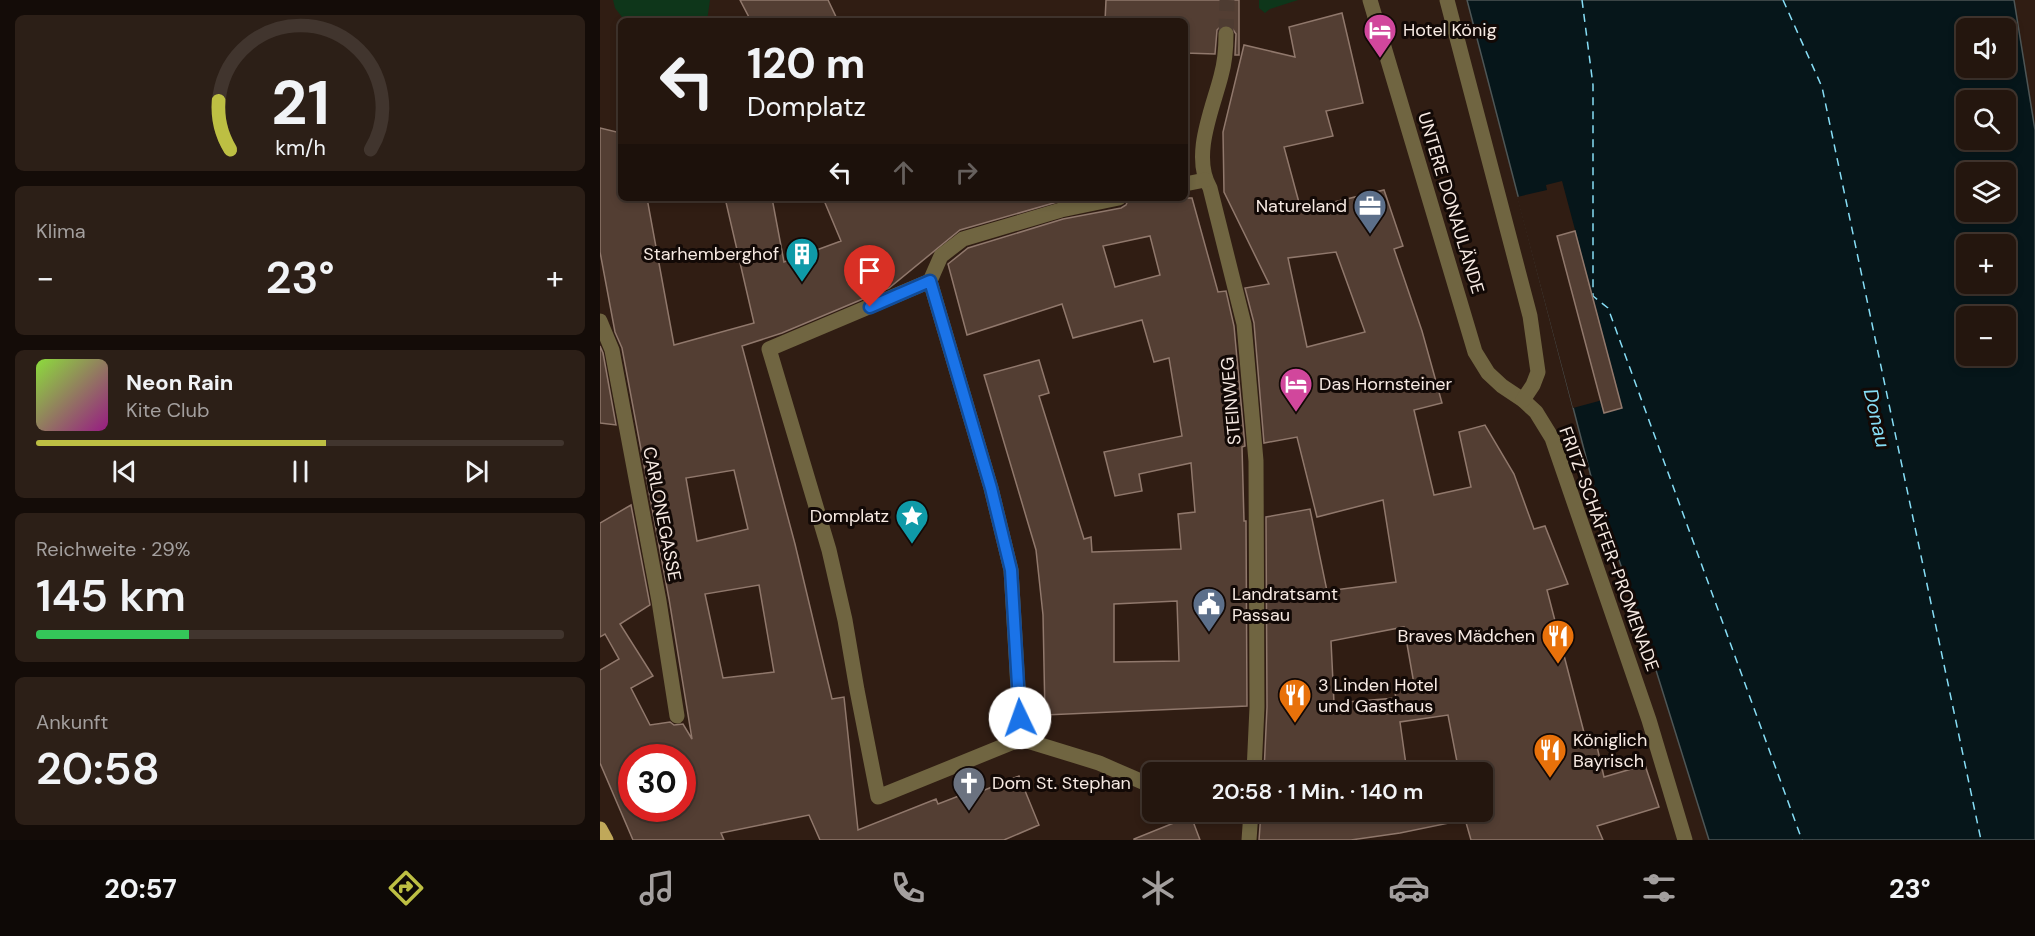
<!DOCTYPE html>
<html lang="de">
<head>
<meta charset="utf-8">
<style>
	:root { --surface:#24160e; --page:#2c1f17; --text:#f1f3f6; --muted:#a39f9e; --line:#41352e; --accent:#bdbf43 }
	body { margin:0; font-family:"DM Sans",sans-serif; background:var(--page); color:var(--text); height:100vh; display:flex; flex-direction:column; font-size:22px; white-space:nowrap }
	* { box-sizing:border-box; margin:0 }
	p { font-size:20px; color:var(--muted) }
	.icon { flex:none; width:33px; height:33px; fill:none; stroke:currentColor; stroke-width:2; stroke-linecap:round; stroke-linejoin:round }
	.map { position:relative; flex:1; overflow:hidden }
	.panel { display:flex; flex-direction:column; gap:15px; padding:15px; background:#140c08; width:600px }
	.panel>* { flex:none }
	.banner { position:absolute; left:18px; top:18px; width:570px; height:183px; border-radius:9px; box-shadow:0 3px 9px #0003,0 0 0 2px var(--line); background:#24160e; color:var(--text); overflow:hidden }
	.buttons { position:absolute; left:1356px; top:18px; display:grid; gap:12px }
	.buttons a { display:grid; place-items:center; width:60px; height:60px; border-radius:9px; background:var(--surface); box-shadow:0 3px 9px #0003,0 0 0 2px var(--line); font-size:30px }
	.speed { position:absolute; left:18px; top:744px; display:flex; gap:12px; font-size:30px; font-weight:700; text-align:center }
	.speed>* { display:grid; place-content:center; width:78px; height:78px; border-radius:50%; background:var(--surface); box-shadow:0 3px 9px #0003,0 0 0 2px var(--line); line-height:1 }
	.speed .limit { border:9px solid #d22; background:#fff; color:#111 }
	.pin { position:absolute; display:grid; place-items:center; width:51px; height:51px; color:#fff; margin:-62px -26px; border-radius:50% 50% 50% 0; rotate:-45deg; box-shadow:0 0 6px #0007 }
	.pin .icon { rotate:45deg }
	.me { position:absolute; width:66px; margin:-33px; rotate:357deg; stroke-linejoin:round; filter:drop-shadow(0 0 4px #0008) }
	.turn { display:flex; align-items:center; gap:21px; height:126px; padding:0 30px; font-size:27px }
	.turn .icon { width:78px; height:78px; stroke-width:2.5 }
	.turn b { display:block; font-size:42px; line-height:51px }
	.lanes { display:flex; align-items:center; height:57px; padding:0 30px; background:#0003; justify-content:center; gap:30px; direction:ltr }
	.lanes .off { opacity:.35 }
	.big { font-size:45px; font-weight:600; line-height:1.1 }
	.panel .widget { flex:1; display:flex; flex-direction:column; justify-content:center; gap:9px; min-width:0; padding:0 21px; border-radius:9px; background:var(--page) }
	.panel .dial { align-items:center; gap:0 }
	.dial svg { height:156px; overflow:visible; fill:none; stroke:var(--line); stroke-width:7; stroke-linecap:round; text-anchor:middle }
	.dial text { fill:var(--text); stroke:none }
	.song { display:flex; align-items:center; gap:18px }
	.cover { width:72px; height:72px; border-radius:9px; background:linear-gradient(135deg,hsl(90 70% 55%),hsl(310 70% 35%)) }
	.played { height:6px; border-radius:3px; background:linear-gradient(90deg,var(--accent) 55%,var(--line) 55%) }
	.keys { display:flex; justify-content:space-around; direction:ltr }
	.heat { display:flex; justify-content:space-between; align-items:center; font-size:33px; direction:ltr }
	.charge { height:9px; border-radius:4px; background:linear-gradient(90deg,#34c759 29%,var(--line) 0) }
	.trip { position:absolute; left:542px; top:762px; width:351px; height:60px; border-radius:9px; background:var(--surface); box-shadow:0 3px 9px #0003,0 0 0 2px var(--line); font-weight:600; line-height:60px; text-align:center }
	.tabs { display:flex; height:96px; justify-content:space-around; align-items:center; background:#0e0906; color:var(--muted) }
	.tabs .icon { width:42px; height:42px }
	.tabs .selected { color:var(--accent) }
	.tabs b { font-size:27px; color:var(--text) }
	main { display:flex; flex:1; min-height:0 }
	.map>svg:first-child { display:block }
	.green { fill:#0e361a }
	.water { fill:#06161a; stroke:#4e5656; stroke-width:1.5; fill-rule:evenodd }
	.pier { fill:#301d13 }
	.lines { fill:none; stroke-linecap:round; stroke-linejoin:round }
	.ferry { stroke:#86ddf5; stroke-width:1.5; stroke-dasharray:8 6; stroke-linecap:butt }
	.building { fill:#533e33; stroke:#90786c; stroke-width:1.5; fill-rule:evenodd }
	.street-tunnel { stroke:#4e3c32; stroke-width:15; stroke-dasharray:15 8; stroke-linecap:butt }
	.street { stroke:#706541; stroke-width:15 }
	.primary { stroke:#c0a85a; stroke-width:15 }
	.route-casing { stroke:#114b97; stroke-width:15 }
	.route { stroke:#1a73e8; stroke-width:10 }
	.labels { text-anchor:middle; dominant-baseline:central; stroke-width:6; stroke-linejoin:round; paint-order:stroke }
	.poi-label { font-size:18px; fill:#f7eae3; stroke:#120906; text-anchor:start }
	.street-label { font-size:18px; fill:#f7eae3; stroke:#120906 }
	.water-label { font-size:20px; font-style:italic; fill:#86ddf5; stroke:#120906 }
</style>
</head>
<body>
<main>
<section class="panel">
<div class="widget dial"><svg viewBox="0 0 100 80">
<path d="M14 69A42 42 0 1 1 86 69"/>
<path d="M14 69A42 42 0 0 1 8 44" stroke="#bdbf43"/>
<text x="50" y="56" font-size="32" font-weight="700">21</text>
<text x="50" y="72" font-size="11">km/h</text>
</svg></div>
<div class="widget"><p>Klima</p>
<div class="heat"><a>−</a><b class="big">23°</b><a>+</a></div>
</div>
<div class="widget">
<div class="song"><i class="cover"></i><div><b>Neon Rain</b><p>Kite Club</p></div></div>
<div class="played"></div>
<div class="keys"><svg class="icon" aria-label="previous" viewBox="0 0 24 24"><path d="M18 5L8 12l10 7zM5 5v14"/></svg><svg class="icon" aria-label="pause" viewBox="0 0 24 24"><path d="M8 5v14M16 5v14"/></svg><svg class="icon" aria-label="next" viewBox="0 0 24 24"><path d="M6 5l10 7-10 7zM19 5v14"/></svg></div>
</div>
<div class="widget"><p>Reichweite · 29%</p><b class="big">145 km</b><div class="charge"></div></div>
<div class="widget"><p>Ankunft</p><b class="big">20:58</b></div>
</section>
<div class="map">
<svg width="1435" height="840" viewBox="0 0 1435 840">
	<rect width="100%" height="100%" fill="#301d13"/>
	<g class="green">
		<path d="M 13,0 L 110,0 L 107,21 L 25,21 L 15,8 Z"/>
		<path d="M 659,0 L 698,0 L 670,9 L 665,13 L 659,8 Z"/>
	</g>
	<path class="water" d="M 867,0 L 1414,0 L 1435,130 L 1435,840 L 1109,840 L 1045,635 L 994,488 ZM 1366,28 L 1406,28 L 1406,68 L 1366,68 ZM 1366,100 L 1406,100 L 1406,140 L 1366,140 ZM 1366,172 L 1406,172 L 1406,212 L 1366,212 ZM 1366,244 L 1406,244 L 1406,284 L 1366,284 ZM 1366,316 L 1406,316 L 1406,356 L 1366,356 Z"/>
	<path class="pier" d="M 962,181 L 1018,391 L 1009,394 L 1010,398 L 973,408 L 917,197 L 947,190 L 946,185 Z"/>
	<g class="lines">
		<g class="ferry">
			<path d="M 982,0 L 993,85 L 993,296 L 1008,308 L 1202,840"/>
			<path d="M 1183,0 L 1222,87 L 1381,840"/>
		</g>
	</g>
	<g class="building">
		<path d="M 140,0 L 228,0 L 238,21 L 151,21 Z"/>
		<path d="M 506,0 L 639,0 L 639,55 L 635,55 L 636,34 L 630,25 L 622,25 L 617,30 L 615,54 L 585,53 L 585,21 L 505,21 Z"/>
		<path d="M 742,13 L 763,103 L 726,111 L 733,136 L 684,147 L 701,210 L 784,190 L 803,246 L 794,249 L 822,331 L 842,403 L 814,410 L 834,495 L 871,487 L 859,432 L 885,425 L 914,474 L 934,529 L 945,526 L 968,584 L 947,590 L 987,744 L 996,742 L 1004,777 L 1045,765 L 1059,807 L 997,826 L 1003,840 L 871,840 L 863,812 L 882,812 L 882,772 L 859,772 L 848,715 L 800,722 L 807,772 L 664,772 L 667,707 L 666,517 L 710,509 L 727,591 L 796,582 L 783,500 L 717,517 L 697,437 L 664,443 L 654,323 L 645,288 L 669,284 L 624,192 L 623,132 L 644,45 L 695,57 L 689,27 ZM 736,252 L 765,332 L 707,347 L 688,258 ZM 804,627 L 814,684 L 794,688 L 796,698 L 734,703 L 731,641 Z"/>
		<path d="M 0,128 L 21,133 L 21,198 L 47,198 L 74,345 L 154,323 L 125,198 L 172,198 L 184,262 L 241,241 L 223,198 L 471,198 L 360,230 L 289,288 L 182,333 L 142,346 L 195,544 L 232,699 L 244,697 L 258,830 L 336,799 L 338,804 L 369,792 L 370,796 L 419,776 L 439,825 L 404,840 L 220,840 L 209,815 L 121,833 L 124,840 L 33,840 L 0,763 L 0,670 L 19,659 L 5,634 L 0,637 L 0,523 L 31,505 L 50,605 L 20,624 L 53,676 L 31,688 L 50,725 L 70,722 L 74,725 L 83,724 L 92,739 L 69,599 L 22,348 L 15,332 L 0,252 ZM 134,470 L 148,529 L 97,541 L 86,478 ZM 159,585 L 174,672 L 123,678 L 105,594 ZM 32,758 L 82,758 L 82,808 L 32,808 Z"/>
		<path d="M 529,198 L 592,198 L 618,292 L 626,291 L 634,326 L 645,446 L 642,447 L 644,521 L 646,521 L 647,706 L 445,715 L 443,615 L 436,550 L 384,375 L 439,360 L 449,393 L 439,396 L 484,539 L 491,537 L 492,552 L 581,549 L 578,514 L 595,512 L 591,463 L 539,474 L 542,491 L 515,496 L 504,452 L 582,436 L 569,358 L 554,362 L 542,320 L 473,338 L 462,304 L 367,335 L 348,264 L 368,248 L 463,219 L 521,208 L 526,205 ZM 550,236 L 560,275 L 515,287 L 503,246 ZM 577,601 L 579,661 L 514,662 L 514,604 Z"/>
		<path d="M 975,231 L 1022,408 L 1004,413 L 957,236 Z"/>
		<path d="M 0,346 L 3,353 L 16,425 L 0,423 Z"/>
		<path d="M 661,812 L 858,812 L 859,821 L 800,833 L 751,840 L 659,840 Z"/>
		<path d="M 591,816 L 600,840 L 534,840 L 534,839 Z"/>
	</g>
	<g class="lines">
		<path class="street-tunnel" d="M 626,34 L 627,0"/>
		<g class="street">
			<path d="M 770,0 L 875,352 L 888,373 L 902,386 L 923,400 L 936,412 L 952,438 L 1049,720 L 1085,840"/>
			<path d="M 847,0 L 930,316 L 938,372 L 933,385 L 923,400"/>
			<path d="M 626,34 C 626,48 625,62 621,76 C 613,108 591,156 610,188 L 644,324 L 656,461 L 657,707 L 654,772"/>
			<path d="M 585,184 L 605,180"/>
			<path d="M 330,281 L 169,349 L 229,550 L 245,620 L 257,690 L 278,797 L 421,739 L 499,763 L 552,786"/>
			<path d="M 330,281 L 391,488 L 411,570 L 421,739"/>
			<path d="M 330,281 L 341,256 L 363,239 L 461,210 L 519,198"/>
			<path d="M 0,321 L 12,350 L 59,601 L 77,716"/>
			<path d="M 649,840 L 651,812"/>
		</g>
		<path class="primary" d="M 0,829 L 6,840"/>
	</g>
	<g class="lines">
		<g class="route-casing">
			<path id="route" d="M 270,307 L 330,281 L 391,488 L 411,570 L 420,718"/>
		</g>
		<use href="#route" class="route"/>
	</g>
	<defs>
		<g id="hotel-pin" transform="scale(1.725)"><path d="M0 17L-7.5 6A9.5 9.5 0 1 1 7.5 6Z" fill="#d1479c" stroke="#120906"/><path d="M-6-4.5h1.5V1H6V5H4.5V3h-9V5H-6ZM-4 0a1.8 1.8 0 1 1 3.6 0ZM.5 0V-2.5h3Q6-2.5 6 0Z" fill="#fff"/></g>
		<g id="office-pin" transform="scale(1.725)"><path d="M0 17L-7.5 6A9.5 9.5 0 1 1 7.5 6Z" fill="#5c6f8a" stroke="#120906"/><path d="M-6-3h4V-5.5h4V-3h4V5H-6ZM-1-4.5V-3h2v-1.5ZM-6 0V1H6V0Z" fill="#fff"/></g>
		<g id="building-pin" transform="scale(1.725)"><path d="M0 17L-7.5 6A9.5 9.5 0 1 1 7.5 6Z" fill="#0f9aa8" stroke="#120906"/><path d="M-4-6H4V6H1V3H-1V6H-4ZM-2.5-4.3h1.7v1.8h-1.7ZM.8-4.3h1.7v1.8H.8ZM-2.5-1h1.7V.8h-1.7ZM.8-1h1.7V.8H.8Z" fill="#fff"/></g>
		<g id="sight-pin" transform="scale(1.725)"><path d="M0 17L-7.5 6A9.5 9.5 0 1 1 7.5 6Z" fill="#0f9aa8" stroke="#120906"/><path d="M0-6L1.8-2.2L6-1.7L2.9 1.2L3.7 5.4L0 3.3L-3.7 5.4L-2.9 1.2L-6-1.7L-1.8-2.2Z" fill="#fff"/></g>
		<g id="civic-pin" transform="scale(1.725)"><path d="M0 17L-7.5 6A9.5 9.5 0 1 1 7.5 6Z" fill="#5c6f8a" stroke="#120906"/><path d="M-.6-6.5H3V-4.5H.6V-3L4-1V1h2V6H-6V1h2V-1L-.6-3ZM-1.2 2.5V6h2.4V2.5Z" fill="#fff"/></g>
		<g id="restaurant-pin" transform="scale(1.725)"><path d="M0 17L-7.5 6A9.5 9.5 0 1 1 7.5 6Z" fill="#e8710a" stroke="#120906"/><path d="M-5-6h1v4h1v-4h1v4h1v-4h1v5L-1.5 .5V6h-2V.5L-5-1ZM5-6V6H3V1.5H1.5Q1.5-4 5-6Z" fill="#fff"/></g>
		<g id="church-pin" transform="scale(1.725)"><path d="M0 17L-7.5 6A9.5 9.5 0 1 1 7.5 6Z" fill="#6b7280" stroke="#120906"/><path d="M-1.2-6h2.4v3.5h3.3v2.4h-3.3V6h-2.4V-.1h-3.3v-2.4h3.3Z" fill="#fff"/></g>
	</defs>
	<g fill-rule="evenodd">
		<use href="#hotel-pin" x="780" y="30"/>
		<use href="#office-pin" x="770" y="206"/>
		<use href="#building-pin" x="202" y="254"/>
		<use href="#hotel-pin" x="696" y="384"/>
		<use href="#sight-pin" x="312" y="516"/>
		<use href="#civic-pin" x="609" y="604"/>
		<use href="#restaurant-pin" x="958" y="636"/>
		<use href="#restaurant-pin" x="695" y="695"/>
		<use href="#restaurant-pin" x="950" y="750"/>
		<use href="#church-pin" x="369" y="783"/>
	</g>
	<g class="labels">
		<g class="poi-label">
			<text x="803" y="30">Hotel König</text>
			<text x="747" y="206" text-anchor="end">Natureland</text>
			<text x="179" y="254" text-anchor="end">Starhemberghof</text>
			<text x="719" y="384">Das Hornsteiner</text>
			<text x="289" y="516" text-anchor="end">Domplatz</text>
			<text x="632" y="594">Landratsamt<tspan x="632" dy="21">Passau</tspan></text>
			<text x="935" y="636" text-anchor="end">Braves Mädchen</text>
			<text x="718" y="685">3 Linden Hotel<tspan x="718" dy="21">und Gasthaus</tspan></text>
			<text x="973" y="740">Königlich<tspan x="973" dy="21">Bayrisch</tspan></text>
			<text x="392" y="783">Dom St. Stephan</text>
		</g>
		<g class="street-label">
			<text transform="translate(851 203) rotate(73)">UNTERE DONAULÄNDE</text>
			<text transform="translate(631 401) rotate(-95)">STEINWEG</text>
			<text transform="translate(62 514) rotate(79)">CARLONEGASSE</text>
			<text transform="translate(1009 549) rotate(70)">FRITZ-SCHÄFFER-PROMENADE</text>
		</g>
		<g class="water-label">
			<text transform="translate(1277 418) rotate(77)">Donau</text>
		</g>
	</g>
</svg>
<div class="buttons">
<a><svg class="icon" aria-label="sound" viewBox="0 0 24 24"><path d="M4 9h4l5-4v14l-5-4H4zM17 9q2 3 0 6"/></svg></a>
<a><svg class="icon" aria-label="search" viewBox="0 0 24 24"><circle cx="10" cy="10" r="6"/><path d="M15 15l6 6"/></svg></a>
<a><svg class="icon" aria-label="layers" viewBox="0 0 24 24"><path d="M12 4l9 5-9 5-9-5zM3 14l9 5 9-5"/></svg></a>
<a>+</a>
<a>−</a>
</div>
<div class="speed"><div class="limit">30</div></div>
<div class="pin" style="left:270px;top:307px;background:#d93025"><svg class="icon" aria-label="arrive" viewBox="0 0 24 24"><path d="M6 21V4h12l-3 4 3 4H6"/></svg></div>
<svg class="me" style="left:420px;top:718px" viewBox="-20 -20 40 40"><circle r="19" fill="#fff"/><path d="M0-13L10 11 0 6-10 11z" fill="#1a73e8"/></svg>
<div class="trip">20:58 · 1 Min. · 140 m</div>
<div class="banner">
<div class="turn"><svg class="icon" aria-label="left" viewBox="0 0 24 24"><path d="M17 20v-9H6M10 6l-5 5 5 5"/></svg><div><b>120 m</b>Domplatz</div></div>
<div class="lanes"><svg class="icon" aria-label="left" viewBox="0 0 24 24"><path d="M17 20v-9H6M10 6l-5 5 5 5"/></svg><svg class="icon off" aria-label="ahead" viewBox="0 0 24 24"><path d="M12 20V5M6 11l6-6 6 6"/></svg><svg class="icon off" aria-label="right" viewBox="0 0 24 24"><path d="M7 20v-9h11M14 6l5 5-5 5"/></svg></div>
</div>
</div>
</main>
<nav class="tabs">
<b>20:57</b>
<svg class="icon selected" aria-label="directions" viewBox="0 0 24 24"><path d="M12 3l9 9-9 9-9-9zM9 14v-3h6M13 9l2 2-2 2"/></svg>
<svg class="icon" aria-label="music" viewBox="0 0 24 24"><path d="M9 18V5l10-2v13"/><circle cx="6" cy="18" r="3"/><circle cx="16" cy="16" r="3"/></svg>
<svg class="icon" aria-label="phone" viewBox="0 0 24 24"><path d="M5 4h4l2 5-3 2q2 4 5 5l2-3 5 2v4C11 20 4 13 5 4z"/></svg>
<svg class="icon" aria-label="climate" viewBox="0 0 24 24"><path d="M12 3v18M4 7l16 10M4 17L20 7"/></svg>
<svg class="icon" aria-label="car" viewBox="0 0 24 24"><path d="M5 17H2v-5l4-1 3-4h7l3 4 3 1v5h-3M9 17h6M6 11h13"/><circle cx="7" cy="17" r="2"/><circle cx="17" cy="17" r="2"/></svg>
<svg class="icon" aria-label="filters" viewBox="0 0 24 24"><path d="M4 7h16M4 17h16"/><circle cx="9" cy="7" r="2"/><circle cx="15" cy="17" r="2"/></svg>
<b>23°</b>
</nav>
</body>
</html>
